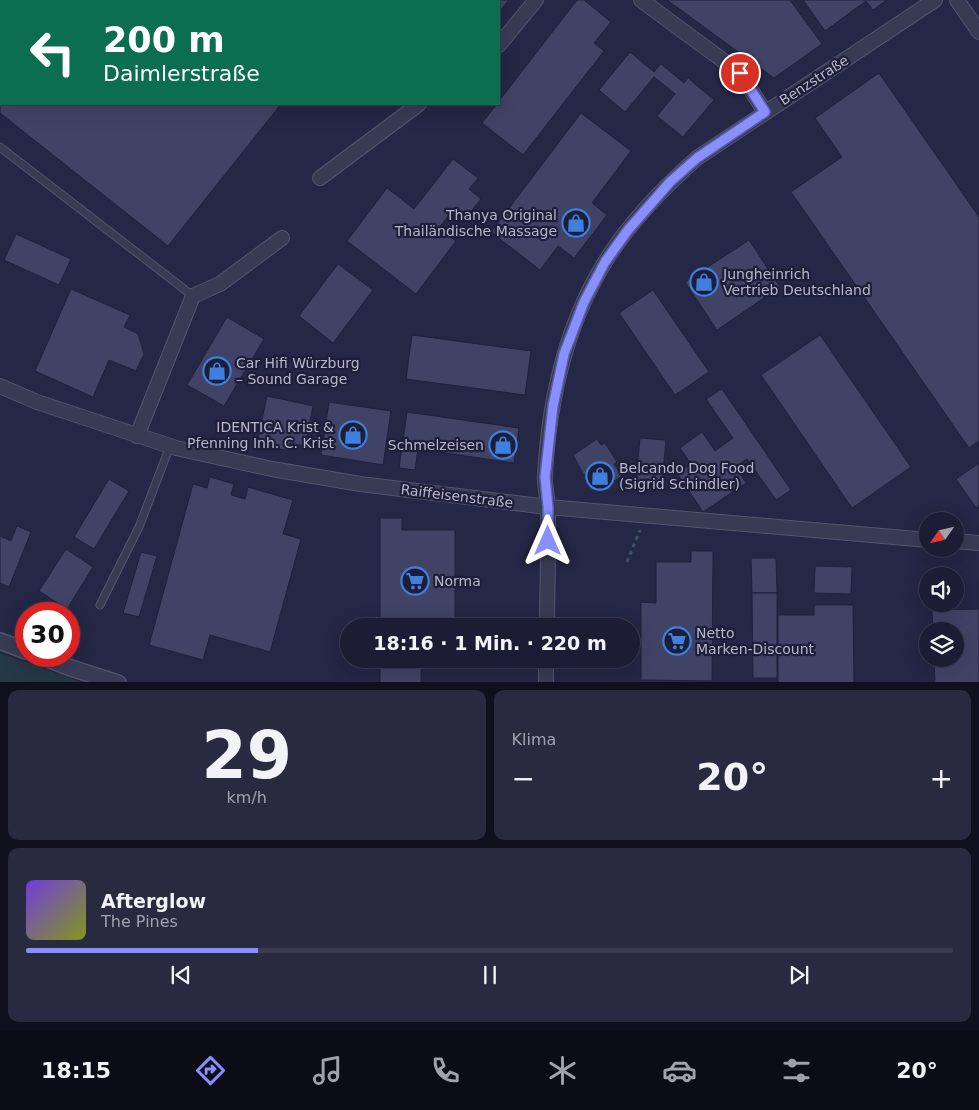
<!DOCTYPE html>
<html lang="de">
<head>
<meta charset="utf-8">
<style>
	:root { --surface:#1b1d34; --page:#282a40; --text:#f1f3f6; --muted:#a0a2ac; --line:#393b4f; --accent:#898fff }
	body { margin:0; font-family:"DejaVu Sans",sans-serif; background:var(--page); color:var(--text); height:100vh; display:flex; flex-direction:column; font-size:19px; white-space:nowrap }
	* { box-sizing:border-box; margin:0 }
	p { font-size:16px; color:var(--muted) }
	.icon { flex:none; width:28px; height:28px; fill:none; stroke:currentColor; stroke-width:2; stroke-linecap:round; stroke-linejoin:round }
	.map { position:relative; height:682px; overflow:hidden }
	.panel { display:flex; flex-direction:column; gap:8px; padding:8px; background:#0f101d; flex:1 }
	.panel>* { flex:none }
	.guide { position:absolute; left:0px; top:0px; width:500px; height:105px; box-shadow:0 5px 20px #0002,0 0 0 1px var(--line); background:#0b6e4f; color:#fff; overflow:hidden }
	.needle { width:32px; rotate:236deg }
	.tools { position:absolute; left:919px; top:512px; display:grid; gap:10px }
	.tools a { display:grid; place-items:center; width:45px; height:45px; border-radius:50%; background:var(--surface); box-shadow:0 5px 20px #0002,0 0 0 1px var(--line); font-size:25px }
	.speed { position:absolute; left:15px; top:602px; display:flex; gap:10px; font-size:25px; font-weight:700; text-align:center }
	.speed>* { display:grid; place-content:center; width:65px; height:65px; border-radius:50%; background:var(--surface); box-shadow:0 5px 20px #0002,0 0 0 1px var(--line); line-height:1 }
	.speed .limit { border:8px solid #d22; background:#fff; color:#111 }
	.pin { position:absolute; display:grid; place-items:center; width:42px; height:42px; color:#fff; margin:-21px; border:2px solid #fff; border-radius:50%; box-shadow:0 1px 5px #0007 }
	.me { position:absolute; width:55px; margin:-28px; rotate:0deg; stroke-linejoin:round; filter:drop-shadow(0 0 4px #0008) }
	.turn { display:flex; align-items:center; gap:18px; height:105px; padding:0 20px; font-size:22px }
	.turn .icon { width:65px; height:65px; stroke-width:2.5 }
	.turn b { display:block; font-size:35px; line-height:42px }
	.big { font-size:38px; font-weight:600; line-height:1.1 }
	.panel .widget { flex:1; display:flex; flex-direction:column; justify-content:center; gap:8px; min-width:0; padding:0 18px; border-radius:10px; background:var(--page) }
	.panel .dial { align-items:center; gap:0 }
	.dial b { font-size:65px; line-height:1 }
	.song { display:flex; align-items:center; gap:15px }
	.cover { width:60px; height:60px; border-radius:8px; background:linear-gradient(135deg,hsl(260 70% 55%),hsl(70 70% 35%)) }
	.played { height:5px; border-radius:2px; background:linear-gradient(90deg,var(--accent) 25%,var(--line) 25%) }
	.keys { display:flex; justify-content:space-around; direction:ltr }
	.heat { display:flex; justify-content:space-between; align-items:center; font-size:28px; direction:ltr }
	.panel .tiles { flex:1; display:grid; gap:8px; grid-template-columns:1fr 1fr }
	.widget:last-child { grid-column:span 2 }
	.trip { position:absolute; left:340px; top:618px; width:300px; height:50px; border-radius:25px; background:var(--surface); box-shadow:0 5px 20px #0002,0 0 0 1px var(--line); font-weight:600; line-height:50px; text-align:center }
	.menu { display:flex; height:80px; justify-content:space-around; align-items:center; background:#0b0c15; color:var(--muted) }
	.menu .icon { width:35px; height:35px }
	.menu .current { color:var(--accent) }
	.menu b { font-size:22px; color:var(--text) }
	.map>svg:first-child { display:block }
	.green { fill:#263745 }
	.building { fill:#404365; stroke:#1f213b }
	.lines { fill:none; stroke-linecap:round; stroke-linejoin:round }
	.service-casing { stroke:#54556e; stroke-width:9 }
	.minor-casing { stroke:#54556e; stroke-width:16 }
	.tertiary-casing { stroke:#54556e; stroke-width:18 }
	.path { stroke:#41535f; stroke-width:3; stroke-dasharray:4 4; stroke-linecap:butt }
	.service { stroke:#383b54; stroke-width:7 }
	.minor { stroke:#383b54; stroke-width:14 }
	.tertiary { stroke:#383b54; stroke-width:15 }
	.route-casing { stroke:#595da6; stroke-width:12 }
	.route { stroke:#898fff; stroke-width:9 }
	.labels { text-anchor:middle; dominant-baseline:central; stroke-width:4.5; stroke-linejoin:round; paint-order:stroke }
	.street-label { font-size:14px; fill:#b6b7ce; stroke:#1d1f39 }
	.poi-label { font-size:14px; fill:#b6b7ce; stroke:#1d1f39; text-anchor:start }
</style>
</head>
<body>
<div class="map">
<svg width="979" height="683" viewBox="0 0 979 683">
	<rect width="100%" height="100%" fill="#242745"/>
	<g class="green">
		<path d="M 0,0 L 174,0 L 1,1 L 1,18 Z"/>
		<path d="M 0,653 L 81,682 L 0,682 Z"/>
	</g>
	<g class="building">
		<path d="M 174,0 L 362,0 L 173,1 Z"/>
		<path d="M 433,0 L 509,0 L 499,12 L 499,1 L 432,1 Z"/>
		<path d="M 577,0 L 584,0 L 611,22 L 594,43 L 604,51 L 523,155 L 482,123 L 497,104 L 499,104 L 499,101 Z"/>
		<path d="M 667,0 L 790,0 L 822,44 L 774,78 Z"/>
		<path d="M 803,0 L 887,0 L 873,10 L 866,1 L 825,31 Z"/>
		<path d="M 0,17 L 1,104 L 281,104 L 168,246 L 0,113 Z"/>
		<path d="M 630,52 L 654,72 L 661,64 L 684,83 L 688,78 L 714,100 L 683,137 L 657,116 L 675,94 L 654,77 L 625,112 L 599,90 Z"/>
		<path d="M 879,73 L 979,217 L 979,441 L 969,448 L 791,192 L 842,157 L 815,118 Z"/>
		<path d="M 581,113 L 631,151 L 592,203 L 607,215 L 574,258 L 558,246 L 540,270 L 491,232 Z"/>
		<path d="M 453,159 L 478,178 L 469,189 L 481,199 L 463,221 L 451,212 L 439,228 L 456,241 L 416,294 L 347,241 L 387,188 L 414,209 Z"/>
		<path d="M 16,234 L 71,259 L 59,285 L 4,260 Z"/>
		<path d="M 749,240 L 780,287 L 717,330 L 685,282 Z"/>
		<path d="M 338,264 L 373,290 L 333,343 L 299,316 Z"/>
		<path d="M 71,289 L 130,315 L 124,327 L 138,334 L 144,354 L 136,371 L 109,360 L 93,397 L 35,371 Z"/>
		<path d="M 653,290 L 709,372 L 675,395 L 619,313 Z"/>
		<path d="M 227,317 L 264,339 L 224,406 L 187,385 Z"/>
		<path d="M 412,335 L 531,351 L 525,395 L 406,379 Z"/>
		<path d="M 820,335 L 911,467 L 852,508 L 761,375 Z"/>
		<path d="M 722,389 L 791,490 L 776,500 L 747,459 L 735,467 L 746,483 L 703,512 L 677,473 L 691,464 L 680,448 L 702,432 L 715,451 L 733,438 L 706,399 Z"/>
		<path d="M 267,396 L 313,406 L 305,446 L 290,443 L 289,451 L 257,444 Z"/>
		<path d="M 329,402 L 391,411 L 383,465 L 321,455 Z"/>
		<path d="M 407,412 L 519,428 L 514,463 L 418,449 L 415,470 L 399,468 Z"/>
		<path d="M 640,438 L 666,440 L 661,492 L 635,490 Z"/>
		<path d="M 597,439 L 601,445 L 605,443 L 617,462 L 614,464 L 622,476 L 605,487 L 603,484 L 596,488 L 587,474 L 584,475 L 573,455 Z"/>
		<path d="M 979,463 L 979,505 L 976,508 L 956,479 Z"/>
		<path d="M 210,477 L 234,484 L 231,495 L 245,499 L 248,487 L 293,500 L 283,534 L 301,539 L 270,652 L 210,635 L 203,660 L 149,645 L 193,484 L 207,488 Z"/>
		<path d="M 109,479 L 129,491 L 94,549 L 74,537 Z"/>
		<path d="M 380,518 L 402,518 L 402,530 L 455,530 L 455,626 L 380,626 Z"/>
		<path d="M 17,526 L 31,532 L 9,587 L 0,583 L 0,536 L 11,541 Z"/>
		<path d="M 66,549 L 93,567 L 67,609 L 39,591 Z"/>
		<path d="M 691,551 L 713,551 L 712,681 L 641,680 L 641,602 L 656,603 L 656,562 L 691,562 Z"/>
		<path d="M 141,552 L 157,556 L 139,617 L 123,613 Z"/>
		<path d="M 751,558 L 776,558 L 777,593 L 752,593 Z"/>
		<path d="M 815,566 L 852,567 L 851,594 L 814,593 Z"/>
		<path d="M 752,593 L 777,593 L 777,678 L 753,678 Z"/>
		<path d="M 814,605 L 853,605 L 854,683 L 778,683 L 778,615 L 814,615 Z"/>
		<path d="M 979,609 L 979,683 L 935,683 L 934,659 L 955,659 L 955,631 L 933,631 L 932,610 Z"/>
		<path d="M 380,659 L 455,659 L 455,661 L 421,661 L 421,683 L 380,683 Z"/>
	</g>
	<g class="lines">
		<g class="service-casing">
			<g id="service">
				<path d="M 0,147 L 193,296"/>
				<path d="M 100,605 L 139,527 L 170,446"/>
			</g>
		</g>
		<g class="minor-casing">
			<g id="minor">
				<path d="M 641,0 L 740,73 L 765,112"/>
				<path d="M 957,0 L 979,32"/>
				<path d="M 499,45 L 536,0"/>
				<path d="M 320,178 L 419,104"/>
				<path d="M 0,386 L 37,402 L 176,448 L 272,469 L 360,484 L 548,507 L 928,540"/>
				<path d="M 137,436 L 193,296 L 220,284 L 282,238"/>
				<path d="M 955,541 L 979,543"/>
				<path d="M 547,626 C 547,587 549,548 548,509 C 548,498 544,486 545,475 C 549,402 566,325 605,262 C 629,223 663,188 697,158 L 935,0"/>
				<path d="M 546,683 L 546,659"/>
			</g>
		</g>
		<g class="tertiary-casing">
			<g id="tertiary">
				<path d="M 0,641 L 26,651"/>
				<path d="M 40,656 L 71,668 L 118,683"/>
			</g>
		</g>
		<path class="path" d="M 627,562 L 640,530"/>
		<use href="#service" class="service"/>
		<use href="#minor" class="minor"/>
		<use href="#tertiary" class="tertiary"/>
	</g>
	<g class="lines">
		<g class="route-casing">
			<path id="route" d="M 548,541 L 548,507 L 545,477 L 553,406 L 564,354 L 584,302 L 605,262 L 628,230 L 670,182 L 697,158 L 765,112 L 740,73"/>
		</g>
		<use href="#route" class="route"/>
	</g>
	<defs>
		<g id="shop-ring" transform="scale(1.4375)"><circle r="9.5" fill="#1d1f39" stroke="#3f7fe0" stroke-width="1.5"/><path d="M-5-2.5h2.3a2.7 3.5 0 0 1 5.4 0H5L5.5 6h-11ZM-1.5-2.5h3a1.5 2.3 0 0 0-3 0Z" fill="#3f7fe0"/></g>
		<g id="supermarket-ring" transform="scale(1.4375)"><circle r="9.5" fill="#1d1f39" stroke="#3f7fe0" stroke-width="1.5"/><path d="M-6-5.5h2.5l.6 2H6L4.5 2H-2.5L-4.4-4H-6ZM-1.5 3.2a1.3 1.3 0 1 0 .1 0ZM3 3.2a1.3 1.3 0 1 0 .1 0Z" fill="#3f7fe0"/></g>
	</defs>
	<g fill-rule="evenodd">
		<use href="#shop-ring" x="576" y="223"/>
		<use href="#shop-ring" x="704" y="282"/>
		<use href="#shop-ring" x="217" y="371"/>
		<use href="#shop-ring" x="353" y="435"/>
		<use href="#shop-ring" x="503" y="445"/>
		<use href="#shop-ring" x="600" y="476"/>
		<use href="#supermarket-ring" x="415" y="581"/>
		<use href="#supermarket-ring" x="677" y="641"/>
	</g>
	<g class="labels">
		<g class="street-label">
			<text transform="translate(814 80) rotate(-33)">Benzstraße</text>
			<text transform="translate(457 496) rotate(7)">Raiffeisenstraße</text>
		</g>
		<g class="poi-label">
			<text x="557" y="215" text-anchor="end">Thanya Original<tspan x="557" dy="16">Thailändische Massage</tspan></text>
			<text x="723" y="274">Jungheinrich<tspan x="723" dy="16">Vertrieb Deutschland</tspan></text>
			<text x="236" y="363">Car Hifi Würzburg<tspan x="236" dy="16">– Sound Garage</tspan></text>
			<text x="334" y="427" text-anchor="end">IDENTICA Krist &amp;<tspan x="334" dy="16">Pfenning Inh. C. Krist</tspan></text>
			<text x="484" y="445" text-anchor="end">Schmelzeisen</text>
			<text x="619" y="468">Belcando Dog Food<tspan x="619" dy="16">(Sigrid Schindler)</tspan></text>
			<text x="434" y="581">Norma</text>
			<text x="696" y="633">Netto<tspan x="696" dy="16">Marken-Discount</tspan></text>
		</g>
	</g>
</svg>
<div class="tools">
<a><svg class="needle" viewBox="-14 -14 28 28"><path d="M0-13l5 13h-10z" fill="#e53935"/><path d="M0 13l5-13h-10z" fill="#a0a2ac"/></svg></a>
<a><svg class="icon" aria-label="sound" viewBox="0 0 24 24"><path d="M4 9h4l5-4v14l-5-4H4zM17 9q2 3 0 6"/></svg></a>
<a><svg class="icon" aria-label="layers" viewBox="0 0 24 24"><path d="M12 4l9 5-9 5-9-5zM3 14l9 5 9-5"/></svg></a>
</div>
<div class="speed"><div class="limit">30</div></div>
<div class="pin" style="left:740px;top:73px;background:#d93025"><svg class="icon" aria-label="arrive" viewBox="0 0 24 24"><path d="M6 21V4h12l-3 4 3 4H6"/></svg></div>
<svg class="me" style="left:548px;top:541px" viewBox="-20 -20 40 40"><path d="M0-17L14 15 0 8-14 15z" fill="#898fff" stroke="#fff" stroke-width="4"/></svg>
<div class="trip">18:16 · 1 Min. · 220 m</div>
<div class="guide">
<div class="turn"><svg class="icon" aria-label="left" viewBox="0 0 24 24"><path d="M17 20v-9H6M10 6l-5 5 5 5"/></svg><div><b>200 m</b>Daimlerstraße</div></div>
</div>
</div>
<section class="panel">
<div class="tiles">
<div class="widget dial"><b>29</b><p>km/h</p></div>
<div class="widget"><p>Klima</p>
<div class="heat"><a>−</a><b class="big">20°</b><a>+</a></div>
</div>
<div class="widget">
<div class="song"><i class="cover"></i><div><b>Afterglow</b><p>The Pines</p></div></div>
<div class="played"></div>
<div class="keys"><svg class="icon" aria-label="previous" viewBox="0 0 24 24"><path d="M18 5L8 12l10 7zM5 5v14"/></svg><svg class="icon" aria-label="pause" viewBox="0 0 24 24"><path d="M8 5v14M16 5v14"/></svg><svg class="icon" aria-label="next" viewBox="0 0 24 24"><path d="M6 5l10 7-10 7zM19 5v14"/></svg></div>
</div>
</div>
</section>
<nav class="menu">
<b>18:15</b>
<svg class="icon current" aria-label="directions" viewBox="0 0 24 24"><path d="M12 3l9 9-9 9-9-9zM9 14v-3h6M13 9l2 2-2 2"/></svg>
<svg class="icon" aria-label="music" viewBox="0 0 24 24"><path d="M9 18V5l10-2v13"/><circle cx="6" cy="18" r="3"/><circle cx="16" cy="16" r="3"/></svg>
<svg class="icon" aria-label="phone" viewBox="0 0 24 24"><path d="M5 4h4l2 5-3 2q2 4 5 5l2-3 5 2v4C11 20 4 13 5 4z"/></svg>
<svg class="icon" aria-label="climate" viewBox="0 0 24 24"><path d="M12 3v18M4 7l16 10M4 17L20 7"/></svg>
<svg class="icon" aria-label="car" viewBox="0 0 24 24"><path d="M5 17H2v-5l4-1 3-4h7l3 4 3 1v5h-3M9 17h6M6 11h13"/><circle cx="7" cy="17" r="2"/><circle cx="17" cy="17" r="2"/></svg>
<svg class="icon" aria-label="filters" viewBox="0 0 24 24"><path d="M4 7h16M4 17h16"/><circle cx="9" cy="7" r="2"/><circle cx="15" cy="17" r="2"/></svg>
<b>20°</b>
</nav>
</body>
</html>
